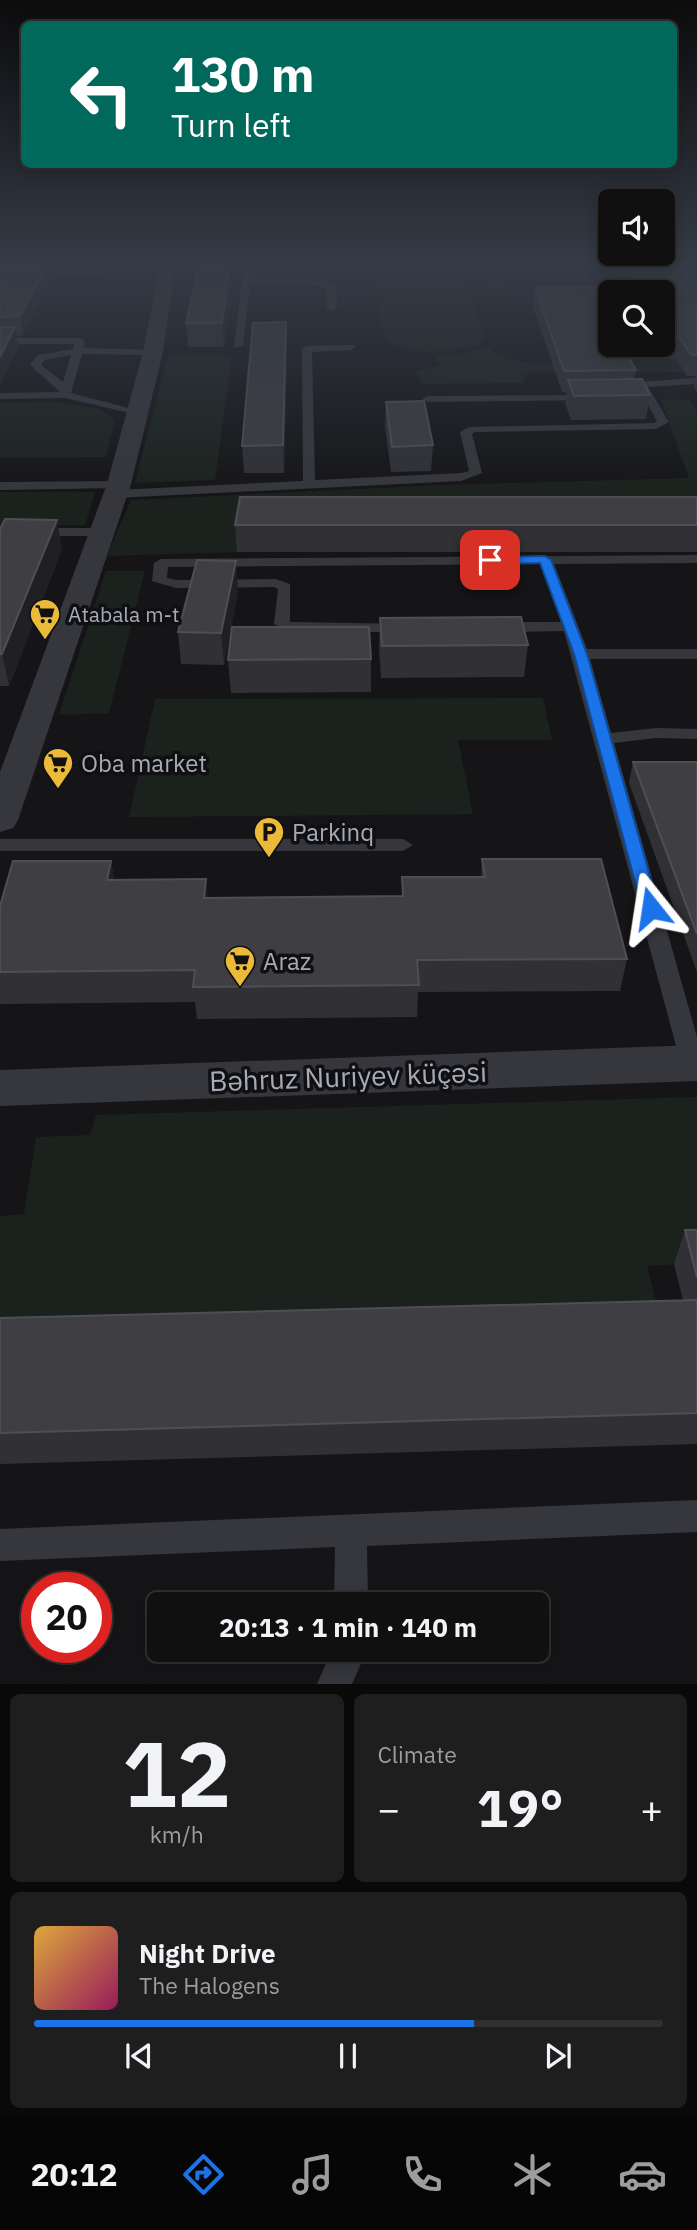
<!DOCTYPE html>
<html lang="en">
<head>
<meta charset="utf-8">
<style>
	:root { --surface:#101011; --page:#1e1e1f; --text:#f1f3f6; --muted:#9c9d9f; --line:#303031; --accent:#1a73e8 }
	body { margin:0; font-family:"IBM Plex Sans",sans-serif; background:var(--page); color:var(--text); height:100vh; display:flex; flex-direction:column; font-size:26px; white-space:nowrap }
	* { box-sizing:border-box; margin:0 }
	p { font-size:23px; color:var(--muted) }
	.icon { flex:none; width:38px; height:38px; fill:none; stroke:currentColor; stroke-width:2; stroke-linecap:round; stroke-linejoin:round }
	.map { position:relative; height:1684px; overflow:hidden }
	.drawer { display:flex; flex-direction:column; gap:10px; padding:10px; background:#090909; flex:1 }
	.drawer>* { flex:none }
	.hud { position:absolute; left:21px; top:21px; width:656px; height:147px; border-radius:10px; box-shadow:0 4px 18px #0003,0 0 0 2px var(--line); background:#00695c; color:#fff; overflow:hidden }
	.buttons { position:absolute; left:598px; top:189px; display:grid; gap:14px }
	.buttons a { display:grid; place-items:center; width:77px; height:77px; border-radius:10px; background:var(--surface); box-shadow:0 4px 18px #0003,0 0 0 2px var(--line); font-size:35px }
	.speed { position:absolute; left:21px; top:1572px; display:flex; gap:14px; font-size:35px; font-weight:700; text-align:center }
	.speed>* { display:grid; place-content:center; width:91px; height:91px; border-radius:50%; background:var(--surface); box-shadow:0 4px 18px #0003,0 0 0 2px var(--line); line-height:1 }
	.speed .limit { border:10px solid #d22; background:#fff; color:#111 }
	.pin { position:absolute; display:grid; place-items:center; width:60px; height:60px; color:#fff; margin:-30px; border-radius:14px; box-shadow:0 4px 10px #0006 }
	.me { position:absolute; width:77px; margin:-38px; rotate:345deg; stroke-linejoin:round; filter:drop-shadow(0 0 5px #0008) }
	.turn { display:flex; align-items:center; gap:24px; height:147px; padding:0 35px; font-size:32px }
	.turn .icon { width:91px; height:91px; stroke-width:2.5 }
	.turn b { display:block; font-size:49px; line-height:60px }
	.big { font-size:52px; font-weight:700; line-height:1.1 }
	.drawer .tile { flex:1; display:flex; flex-direction:column; justify-content:center; gap:10px; min-width:0; padding:0 24px; border-radius:10px; background:var(--page) }
	.drawer .dial { align-items:center; gap:0 }
	.dial b { font-size:91px; line-height:1 }
	.song { display:flex; align-items:center; gap:21px }
	.cover { width:84px; height:84px; border-radius:10px; background:linear-gradient(135deg,hsl(40 70% 55%),hsl(330 70% 35%)) }
	.played { height:7px; border-radius:4px; background:linear-gradient(90deg,var(--accent) 70%,var(--line) 70%) }
	.keys { display:flex; justify-content:space-around; direction:ltr }
	.heat { display:flex; justify-content:space-between; align-items:center; font-size:38px; direction:ltr }
	.drawer .tiles { flex:1; display:grid; gap:10px; grid-template-columns:1fr 1fr }
	.tile:last-child { grid-column:span 2 }
	.trip { position:absolute; left:147px; top:1592px; width:402px; height:70px; border-radius:10px; background:var(--surface); box-shadow:0 4px 18px #0003,0 0 0 2px var(--line); font-weight:700; line-height:70px; text-align:center }
	.tab-bar { display:flex; height:112px; justify-content:space-around; align-items:center; background:#060607; color:var(--muted) }
	.tab-bar .icon { width:49px; height:49px }
	.tab-bar .on { color:var(--accent) }
	.tab-bar b { font-size:32px; color:var(--text) }
	.map>svg:first-child { display:block }
	.green { fill:#1b221d }
	.lines { fill:none; stroke-linecap:round; stroke-linejoin:round }
	.path { stroke:#3c3e43; stroke-width:2.5; stroke-dasharray:2 2.5; stroke-linecap:butt }
	.lane { fill:#36373c; fill-rule:evenodd }
	.street { fill:#36373c; fill-rule:evenodd }
	.wall { fill:#313135; fill-rule:evenodd }
	.shaded-wall { fill:#202023 }
	.building { fill:#3e3e43; stroke:#4e4f55; stroke-width:2 }
	.route { fill:#1a73e8; stroke:#114b97; stroke-width:2 }
	.labels { text-anchor:middle; dominant-baseline:central; stroke-width:7; stroke-linejoin:round; paint-order:stroke }
	.far-poi-label { font-size:21px; fill:#a7abb7; stroke:#101012; text-anchor:start }
	.poi-label { font-size:24px; fill:#a7abb7; stroke:#101012; text-anchor:start }
	.near-street-label { font-size:28px; fill:#a7abb7; stroke:#101012 }
</style>
</head>
<body>
<div class="map">
<svg width="697" height="1684" viewBox="0 0 697 1684">
	<rect width="100%" height="100%" fill="#151517"/>
	<g class="green">
		<path d="M 485,263 L 508,263 L 496,264 L 505,295 L 592,298 L 547,263 L 557,263 L 611,296 L 611,302 L 495,303 Z"/>
		<path d="M 401,268 C 421,268 449,264 466,278 L 484,336 L 482,342 C 458,352 402,360 384,336 L 376,278 L 382,272 Z"/>
		<path d="M 488,347 C 507,367 547,363 573,363 L 570,359 L 697,359 L 697,372 L 528,372 L 522,383 L 423,384 L 415,371 L 440,366 L 434,356 L 461,355 Z"/>
		<path d="M 168,356 L 232,356 L 215,480 L 135,483 Z"/>
		<path d="M 661,399 L 690,400 L 697,411 L 697,524 L 241,524 L 237,552 L 107,556 L 131,500 L 442,485 L 689,478 Z"/>
		<path d="M 53,402 L 101,409 L 115,420 L 106,457 L 0,458 L 0,403 Z"/>
		<path d="M 0,492 L 95,492 L 85,525 L 0,526 Z"/>
		<path d="M 106,571 L 145,571 L 109,713 L 59,715 Z"/>
		<path d="M 543,698 L 552,740 L 458,740 L 473,814 L 129,817 L 155,699 Z"/>
		<path d="M 697,1097 L 697,1263 L 647,1266 L 664,1333 L 0,1350 L 0,1216 L 24,1214 L 36,1137 L 90,1135 L 96,1115 Z"/>
	</g>
	<g class="lines">
		<path class="path" d="M 565,263 L 579,270"/>
		<g class="lane">
			<path d="M 244,263 L 252,263 L 251,277 L 327,281 L 336,287 L 337,308 L 332,311 L 327,308 L 326,288 L 322,286 L 250,283 L 243,346 L 234,348 Z"/>
			<path d="M 594,263 L 697,265 L 697,271 L 611,271 Z"/>
			<path d="M 0,338 L 80,338 L 85,341 L 83,348 L 157,350 L 158,352 L 153,355 L 82,354 L 71,393 L 144,412 L 138,415 L 65,398 L 0,399 L 0,393 L 60,392 L 30,365 L 38,355 L 73,349 L 74,344 L 0,344 ZM 71,355 L 63,382 L 41,365 L 45,360 Z"/>
			<path d="M 354,345 L 355,347 L 350,350 L 312,352 L 315,480 L 461,473 L 469,471 L 460,432 L 469,427 L 654,423 L 657,421 L 636,384 L 637,382 L 697,378 L 697,384 L 648,387 L 669,422 L 656,429 L 475,432 L 472,434 L 482,473 L 461,481 L 116,498 L 110,494 L 116,490 L 303,481 L 302,349 L 307,346 Z"/>
			<path d="M 592,395 L 596,396 L 596,400 L 428,402 L 422,399 L 428,396 Z"/>
			<path d="M 123,481 L 125,484 L 119,488 L 0,490 L 0,482 Z"/>
			<path d="M 0,528 L 102,528 L 109,532 L 102,536 L 0,536 Z"/>
			<path d="M 697,555 L 697,563 L 554,564 L 587,649 L 697,649 L 697,659 L 590,659 L 611,733 L 656,728 L 697,729 L 697,739 L 656,738 L 614,743 L 697,1037 L 697,1072 L 685,1071 L 681,1064 L 564,631 L 500,632 L 492,627 L 500,622 L 561,622 L 540,564 L 168,567 L 167,578 L 176,580 L 276,579 L 290,584 L 290,622 L 292,622 L 408,624 L 411,627 L 403,632 L 291,632 L 274,624 L 278,589 L 274,587 L 176,588 L 152,581 L 154,563 L 161,559 Z"/>
			<path d="M 0,839 L 403,839 L 413,845 L 403,851 L 0,851 Z"/>
			<path d="M 697,1500 L 697,1532 L 367,1546 L 368,1605 L 334,1605 L 335,1547 L 0,1561 L 0,1529 Z"/>
			<path d="M 332,1650 L 367,1650 L 352,1684 L 317,1684 Z"/>
		</g>
		<g class="street">
			<path d="M 164,263 L 180,263 L 174,275 L 163,352 L 131,484 L 18,820 L 13,828 L 0,832 L 0,772 L 107,484 L 143,352 L 158,275 Z"/>
			<path d="M 697,1045 L 697,1081 L 0,1106 L 0,1070 Z"/>
		</g>
	</g>
	<g class="wall">
		<path d="M 0,263 L 108,263 L 103,275 L 54,275 L 23,335 L 16,336 L 18,347 L 0,385 Z"/>
		<path d="M 235,263 L 224,347 L 188,347 L 186,323 Z"/>
		<path d="M 624,263 L 697,263 L 697,392 L 694,387 L 696,376 L 687,376 L 676,359 L 630,359 L 636,370 L 634,379 L 650,395 L 646,419 L 571,420 L 565,403 L 567,392 L 562,392 L 533,307 L 535,287 L 630,287 L 622,274 ZM 663,292 L 663,345 L 611,345 Z"/>
		<path d="M 287,346 L 284,473 L 244,473 L 242,446 Z"/>
		<path d="M 386,402 L 433,445 L 431,471 L 391,472 L 385,426 Z"/>
		<path d="M 697,497 L 697,552 L 237,552 L 235,525 Z"/>
		<path d="M 0,529 L 62,549 L 9,686 L 0,686 Z"/>
		<path d="M 238,591 L 224,665 L 181,664 L 178,632 Z"/>
		<path d="M 380,618 L 528,645 L 524,677 L 381,678 L 379,649 Z"/>
		<path d="M 371,659 L 371,692 L 231,693 L 228,660 Z"/>
		<path d="M 633,762 L 697,762 L 697,972 L 629,783 Z"/>
		<path d="M 482,859 L 627,959 L 620,991 L 418,992 L 417,1017 L 197,1019 L 195,1002 L 0,1004 L 0,906 L 111,861 L 114,880 L 208,898 L 402,896 L 402,877 L 481,877 Z"/>
		<path d="M 685,1230 L 697,1230 L 697,1444 L 0,1464 L 0,1318 L 683,1300 L 674,1264 Z"/>
	</g>
	<g class="shaded-wall">
		<path d="M 49,263 L 52,263 L 54,275 L 23,335 L 20,316 Z"/>
		<path d="M 102,263 L 108,263 L 103,275 Z"/>
		<path d="M 230,263 L 235,263 L 224,347 L 222,323 Z"/>
		<path d="M 286,322 L 287,346 L 284,473 L 283,445 Z"/>
		<path d="M 15,327 L 18,347 L 0,385 L 0,357 Z"/>
		<path d="M 57,520 L 62,549 L 9,686 L 2,654 Z"/>
		<path d="M 236,561 L 238,591 L 224,665 L 221,633 Z"/>
		<path d="M 111,861 L 116,892 L 107,880 Z"/>
		<path d="M 206,879 L 209,911 L 204,898 Z"/>
	</g>
	<g class="building">
		<path d="M 0,263 L 49,263 L 20,316 L 0,317 Z"/>
		<path d="M 199,263 L 230,263 L 222,323 L 186,323 Z"/>
		<path d="M 629,263 L 697,263 L 697,355 L 691,355 L 680,338 L 663,338 L 663,292 L 611,292 L 611,345 L 622,345 L 636,370 L 564,371 L 535,287 L 645,287 Z"/>
		<path d="M 286,322 L 283,445 L 242,446 L 253,323 Z"/>
		<path d="M 0,327 L 15,327 L 0,357 Z"/>
		<path d="M 642,379 L 650,395 L 574,396 L 568,380 Z"/>
		<path d="M 424,401 L 433,445 L 392,447 L 386,402 Z"/>
		<path d="M 240,497 L 697,497 L 697,525 L 235,525 Z"/>
		<path d="M 5,519 L 57,520 L 2,654 L 0,654 L 0,529 Z"/>
		<path d="M 197,560 L 236,561 L 221,633 L 178,632 Z"/>
		<path d="M 521,617 L 528,645 L 382,646 L 380,618 Z"/>
		<path d="M 232,627 L 369,627 L 371,659 L 228,660 Z"/>
		<path d="M 633,762 L 697,762 L 697,934 Z"/>
		<path d="M 482,859 L 601,859 L 627,959 L 417,960 L 419,985 L 193,987 L 195,970 L 0,972 L 0,906 L 13,861 L 111,861 L 107,880 L 206,879 L 204,898 L 403,896 L 402,877 L 485,877 Z"/>
		<path d="M 685,1230 L 697,1230 L 697,1277 Z"/>
		<path d="M 697,1300 L 697,1413 L 0,1433 L 0,1318 Z"/>
	</g>
	<linearGradient id="sky" x2="0" y2="1"><stop stop-color="#0c0c0d"/><stop offset="0.53" stop-color="#353b47"/><stop offset="1" stop-color="#353b47" stop-opacity="0"/></linearGradient>
	<rect width="697" height="498" fill="url(#sky)"/>
	<path class="route" d="M 545,556 L 551,560 L 587,654 L 659,908 L 657,912 L 645,912 L 642,908 L 574,654 L 540,563 L 490,564 L 484,560 L 490,557 Z"/>
	<defs>
		<g id="supermarket-pin" transform="scale(1.575)"><path d="M0 17L-7.5 6A9.5 9.5 0 1 1 7.5 6Z" fill="#ecba39" stroke="#101012"/><path d="M-6-5.5h2.5l.6 2H6L4.5 2H-2.5L-4.4-4H-6ZM-1.5 3.2a1.3 1.3 0 1 0 .1 0ZM3 3.2a1.3 1.3 0 1 0 .1 0Z" fill="#111"/></g>
		<g id="parking-pin" transform="scale(1.575)"><path d="M0 17L-7.5 6A9.5 9.5 0 1 1 7.5 6Z" fill="#ecba39" stroke="#101012"/><path d="M-3.5-5.5H1a3.5 3.5 0 0 1 0 7H-1V5.5H-3.5ZM-1-3.4V-.6H.8a1.4 1.4 0 0 0 0-2.8Z" fill="#111"/></g>
	</defs>
	<g fill-rule="evenodd">
		<use href="#supermarket-pin" x="45" y="614"/>
		<use href="#supermarket-pin" x="58" y="763"/>
		<use href="#parking-pin" x="269" y="832"/>
		<use href="#supermarket-pin" x="240" y="961"/>
	</g>
	<g class="labels">
		<g class="far-poi-label">
			<text x="68" y="614">Atabala m-t</text>
		</g>
		<g class="poi-label">
			<text x="81" y="763">Oba market</text>
			<text x="292" y="832">Parkinq</text>
			<text x="263" y="961">Araz</text>
		</g>
		<g class="near-street-label">
			<text transform="translate(348 1076) rotate(-2)">Bəhruz Nuriyev küçəsi</text>
		</g>
	</g>
</svg>
<div class="buttons">
<a><svg class="icon" aria-label="sound" viewBox="0 0 24 24"><path d="M4 9h4l5-4v14l-5-4H4zM17 9q2 3 0 6"/></svg></a>
<a><svg class="icon" aria-label="search" viewBox="0 0 24 24"><circle cx="10" cy="10" r="6"/><path d="M15 15l6 6"/></svg></a>
</div>
<div class="speed"><div class="limit">20</div></div>
<div class="pin" style="left:490px;top:560px;background:#d93025"><svg class="icon" aria-label="arrive" viewBox="0 0 24 24"><path d="M6 21V4h12l-3 4 3 4H6"/></svg></div>
<svg class="me" style="left:651px;top:908px" viewBox="-20 -20 40 40"><path d="M0-17L14 15 0 8-14 15z" fill="#1a73e8" stroke="#fff" stroke-width="4"/></svg>
<div class="trip">20:13 · 1 min · 140 m</div>
<div class="hud">
<div class="turn"><svg class="icon" aria-label="left" viewBox="0 0 24 24"><path d="M17 20v-9H6M10 6l-5 5 5 5"/></svg><div><b>130 m</b>Turn left</div></div>
</div>
</div>
<section class="drawer">
<div class="tiles">
<div class="tile dial"><b>12</b><p>km/h</p></div>
<div class="tile"><p>Climate</p>
<div class="heat"><a>−</a><b class="big">19°</b><a>+</a></div>
</div>
<div class="tile">
<div class="song"><i class="cover"></i><div><b>Night Drive</b><p>The Halogens</p></div></div>
<div class="played"></div>
<div class="keys"><svg class="icon" aria-label="previous" viewBox="0 0 24 24"><path d="M18 5L8 12l10 7zM5 5v14"/></svg><svg class="icon" aria-label="pause" viewBox="0 0 24 24"><path d="M8 5v14M16 5v14"/></svg><svg class="icon" aria-label="next" viewBox="0 0 24 24"><path d="M6 5l10 7-10 7zM19 5v14"/></svg></div>
</div>
</div>
</section>
<nav class="tab-bar">
<b>20:12</b>
<svg class="icon on" aria-label="directions" viewBox="0 0 24 24"><path d="M12 3l9 9-9 9-9-9zM9 14v-3h6M13 9l2 2-2 2"/></svg>
<svg class="icon" aria-label="music" viewBox="0 0 24 24"><path d="M9 18V5l10-2v13"/><circle cx="6" cy="18" r="3"/><circle cx="16" cy="16" r="3"/></svg>
<svg class="icon" aria-label="phone" viewBox="0 0 24 24"><path d="M5 4h4l2 5-3 2q2 4 5 5l2-3 5 2v4C11 20 4 13 5 4z"/></svg>
<svg class="icon" aria-label="climate" viewBox="0 0 24 24"><path d="M12 3v18M4 7l16 10M4 17L20 7"/></svg>
<svg class="icon" aria-label="car" viewBox="0 0 24 24"><path d="M5 17H2v-5l4-1 3-4h7l3 4 3 1v5h-3M9 17h6M6 11h13"/><circle cx="7" cy="17" r="2"/><circle cx="17" cy="17" r="2"/></svg>
</nav>
</body>
</html>
